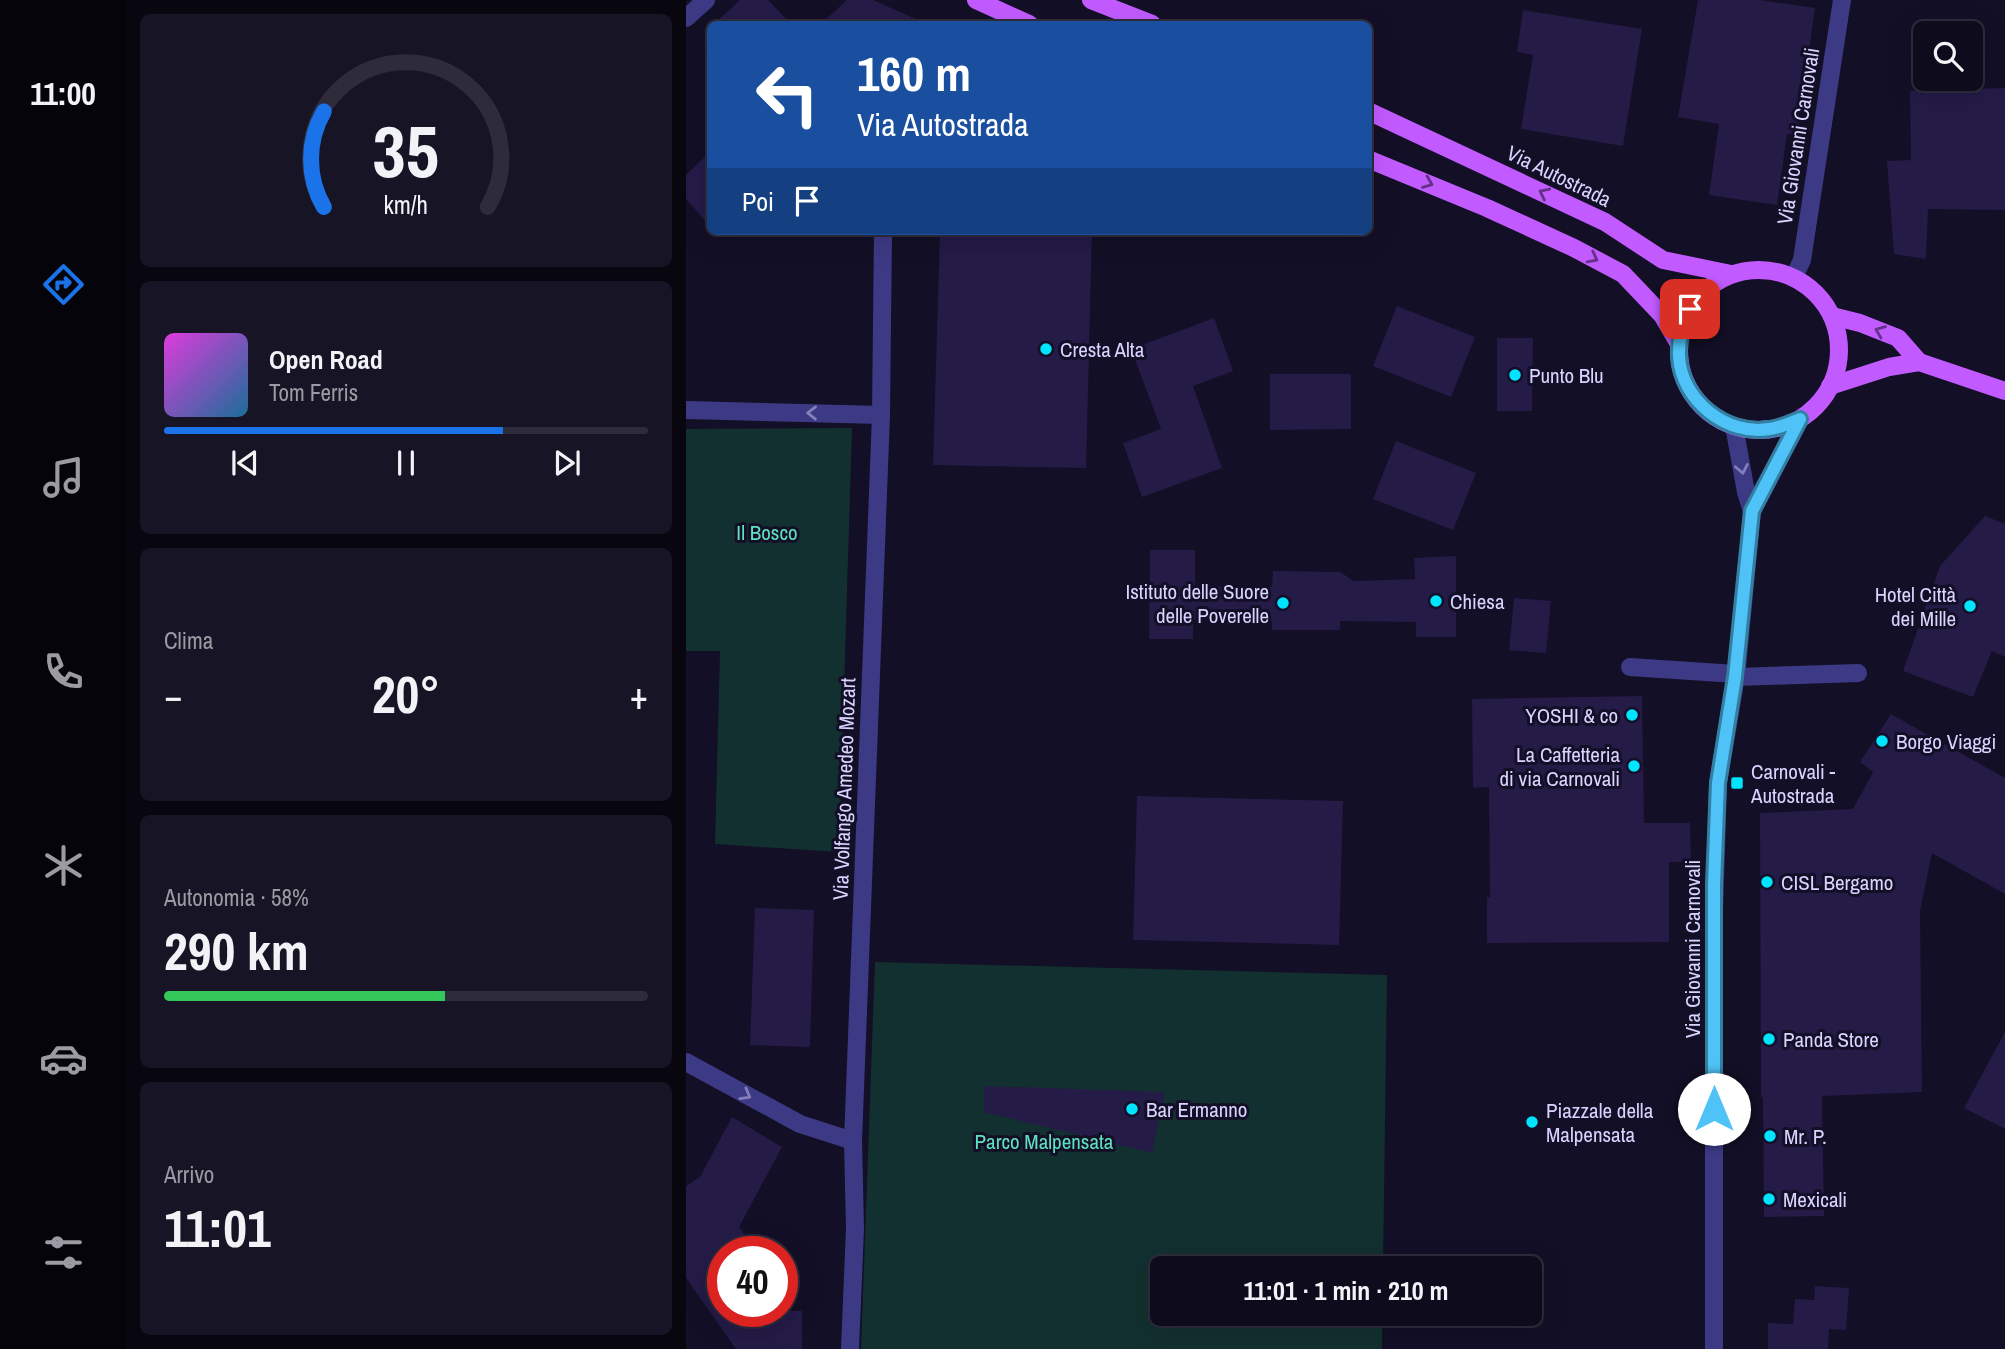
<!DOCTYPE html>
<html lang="it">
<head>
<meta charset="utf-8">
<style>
	:root { --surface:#0e0b1c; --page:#171425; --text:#f1f3f6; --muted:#9b9ba3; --line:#2e2b3b; --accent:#1a73e8 }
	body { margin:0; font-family:"Archivo Narrow",sans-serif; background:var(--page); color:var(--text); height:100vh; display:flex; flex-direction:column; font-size:26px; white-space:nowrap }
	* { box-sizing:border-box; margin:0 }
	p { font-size:23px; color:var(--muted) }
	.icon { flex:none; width:38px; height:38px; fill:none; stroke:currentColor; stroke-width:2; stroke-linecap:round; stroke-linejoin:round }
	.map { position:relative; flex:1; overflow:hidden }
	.details { display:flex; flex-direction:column; gap:14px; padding:14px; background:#08060f; width:560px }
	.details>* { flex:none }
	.guide { position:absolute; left:21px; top:21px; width:665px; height:214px; border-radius:10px; box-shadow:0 7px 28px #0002,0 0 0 2px var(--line); background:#1a4fa0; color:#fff; overflow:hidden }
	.tools { position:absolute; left:1227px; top:21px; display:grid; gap:14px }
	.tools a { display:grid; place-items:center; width:70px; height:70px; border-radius:10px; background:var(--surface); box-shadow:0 7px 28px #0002,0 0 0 2px var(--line); font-size:35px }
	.speed { position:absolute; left:21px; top:1236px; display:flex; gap:14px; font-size:35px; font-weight:700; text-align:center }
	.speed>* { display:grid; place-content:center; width:91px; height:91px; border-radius:50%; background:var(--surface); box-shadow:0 7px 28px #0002,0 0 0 2px var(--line); line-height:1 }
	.speed .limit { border:10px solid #d22; background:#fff; color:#111 }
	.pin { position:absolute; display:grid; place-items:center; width:60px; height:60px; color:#fff; margin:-30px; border-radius:14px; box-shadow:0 4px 10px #0006 }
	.me { position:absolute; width:77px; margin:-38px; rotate:0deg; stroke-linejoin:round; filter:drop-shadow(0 0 5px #0008) }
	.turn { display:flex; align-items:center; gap:24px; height:147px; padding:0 35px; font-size:32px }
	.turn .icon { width:91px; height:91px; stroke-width:2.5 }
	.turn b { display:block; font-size:49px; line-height:60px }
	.then { display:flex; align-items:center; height:66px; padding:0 35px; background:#0003; gap:14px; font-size:26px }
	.big { font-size:52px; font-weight:700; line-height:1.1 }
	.details .tile { flex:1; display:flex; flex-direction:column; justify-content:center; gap:10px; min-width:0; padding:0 24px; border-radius:10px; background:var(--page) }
	.details .dial { align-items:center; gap:0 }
	.dial svg { height:182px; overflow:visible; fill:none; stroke:var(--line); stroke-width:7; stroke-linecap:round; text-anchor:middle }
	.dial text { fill:var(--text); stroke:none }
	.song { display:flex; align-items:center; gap:21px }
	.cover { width:84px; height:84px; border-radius:10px; background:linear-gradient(135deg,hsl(300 70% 55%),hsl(200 70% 35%)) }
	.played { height:7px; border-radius:4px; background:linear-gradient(90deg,var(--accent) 70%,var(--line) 70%) }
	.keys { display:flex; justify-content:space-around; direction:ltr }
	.heat { display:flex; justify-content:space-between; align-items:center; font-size:38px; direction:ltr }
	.charge { height:10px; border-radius:5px; background:linear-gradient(90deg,#34c759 58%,var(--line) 0) }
	.trip { position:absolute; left:464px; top:1256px; width:392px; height:70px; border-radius:10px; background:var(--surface); box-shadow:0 7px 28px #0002,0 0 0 2px var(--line); font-weight:700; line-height:70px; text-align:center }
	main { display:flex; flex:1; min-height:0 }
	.tabs { display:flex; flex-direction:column; width:126px; justify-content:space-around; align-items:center; background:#06040b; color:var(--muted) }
	.tabs .icon { width:49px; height:49px }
	.tabs .on { color:var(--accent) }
	.tabs b { font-size:32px; color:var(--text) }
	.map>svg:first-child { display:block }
	.green { fill:#12302f }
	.building { fill:#241b47 }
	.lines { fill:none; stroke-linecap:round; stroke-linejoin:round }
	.minor { stroke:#3d3a85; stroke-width:18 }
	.major { stroke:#c25bff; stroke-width:18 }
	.oneway { stroke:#623188 }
	.oneway2 { stroke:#837fbc }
	.route-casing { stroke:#337fa1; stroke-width:18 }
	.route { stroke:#4fc3f7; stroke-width:12 }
	.poi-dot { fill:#00e5ff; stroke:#130f26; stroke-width:2.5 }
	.labels { text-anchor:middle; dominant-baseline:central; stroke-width:6; stroke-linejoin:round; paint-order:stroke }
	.street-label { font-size:21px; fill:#d9d4ff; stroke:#130f26 }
	.poi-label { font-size:21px; fill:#d9d4ff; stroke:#130f26; text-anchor:start }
	.park-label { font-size:21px; fill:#5fe0c0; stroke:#130f26 }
</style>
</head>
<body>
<main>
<nav class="tabs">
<b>11:00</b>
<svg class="icon on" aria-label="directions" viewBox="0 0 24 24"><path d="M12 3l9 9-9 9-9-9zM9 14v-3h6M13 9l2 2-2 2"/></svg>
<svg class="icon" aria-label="music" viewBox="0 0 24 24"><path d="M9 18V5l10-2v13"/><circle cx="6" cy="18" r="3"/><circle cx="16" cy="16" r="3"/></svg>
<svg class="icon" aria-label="phone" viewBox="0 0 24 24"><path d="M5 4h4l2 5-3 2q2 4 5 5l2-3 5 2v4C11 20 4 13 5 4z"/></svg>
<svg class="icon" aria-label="climate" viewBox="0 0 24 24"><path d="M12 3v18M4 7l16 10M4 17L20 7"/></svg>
<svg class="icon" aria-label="car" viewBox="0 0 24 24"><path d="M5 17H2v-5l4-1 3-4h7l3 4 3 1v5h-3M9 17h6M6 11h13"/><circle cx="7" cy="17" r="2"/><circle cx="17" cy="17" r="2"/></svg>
<svg class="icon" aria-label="filters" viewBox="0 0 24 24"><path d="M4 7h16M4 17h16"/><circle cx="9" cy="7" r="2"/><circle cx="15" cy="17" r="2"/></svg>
</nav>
<section class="details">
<div class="tile dial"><svg viewBox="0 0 100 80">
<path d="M14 69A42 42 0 1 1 86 69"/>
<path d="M14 69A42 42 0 0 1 14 27" stroke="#1a73e8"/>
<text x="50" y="56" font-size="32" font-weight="700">35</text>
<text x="50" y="72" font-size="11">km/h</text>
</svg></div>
<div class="tile">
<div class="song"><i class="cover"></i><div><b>Open Road</b><p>Tom Ferris</p></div></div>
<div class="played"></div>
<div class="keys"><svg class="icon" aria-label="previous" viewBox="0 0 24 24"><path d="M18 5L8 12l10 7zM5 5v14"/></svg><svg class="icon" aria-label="pause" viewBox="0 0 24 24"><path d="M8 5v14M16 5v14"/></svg><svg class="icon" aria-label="next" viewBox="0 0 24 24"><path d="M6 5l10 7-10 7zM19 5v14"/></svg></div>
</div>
<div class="tile"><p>Clima</p>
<div class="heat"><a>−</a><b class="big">20°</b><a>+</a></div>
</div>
<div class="tile"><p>Autonomia · 58%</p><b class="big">290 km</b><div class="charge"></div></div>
<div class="tile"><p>Arrivo</p><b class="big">11:01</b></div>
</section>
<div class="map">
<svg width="1319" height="1349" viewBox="0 0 1319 1349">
	<rect width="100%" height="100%" fill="#130f26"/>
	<g class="green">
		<path d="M 166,428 L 153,852 L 29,844 L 34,651 L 0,651 L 0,429 Z"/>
		<path d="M 189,962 L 701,975 L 697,1269 L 476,1269 L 476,1314 L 696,1314 L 696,1349 L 175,1349 Z"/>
	</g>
	<g class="building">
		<path d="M 54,0 L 82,0 L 105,24 L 28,24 Z"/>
		<path d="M 161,0 L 187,0 L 241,24 L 135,24 Z"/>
		<path d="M 1012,0 L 1074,0 L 1129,8 L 1111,135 L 1101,134 L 1091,205 L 1023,195 L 1033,124 L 992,117 Z"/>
		<path d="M 837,10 L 956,29 L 937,146 L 835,129 L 847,55 L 831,52 Z"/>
		<path d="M 1319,88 L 1319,210 L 1242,209 L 1240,259 L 1208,254 L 1201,161 L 1225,160 L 1224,91 Z"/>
		<path d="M 24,152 L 24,226 L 0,199 L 0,175 Z"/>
		<path d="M 254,231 L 406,231 L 400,468 L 247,465 Z"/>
		<path d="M 711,306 L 789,337 L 765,397 L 687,366 Z"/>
		<path d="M 528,318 L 547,371 L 507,386 L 536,468 L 456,497 L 437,443 L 475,429 L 445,349 Z"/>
		<path d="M 811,338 L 847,338 L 846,411 L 811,411 Z"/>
		<path d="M 584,374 L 665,374 L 665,429 L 584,430 Z"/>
		<path d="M 710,441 L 790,473 L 767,530 L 687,499 Z"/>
		<path d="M 1299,516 L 1319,524 L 1319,657 L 1306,651 L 1287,697 L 1217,671 L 1254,566 Z"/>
		<path d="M 464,550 L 509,550 L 509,586 L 586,587 L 587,571 L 654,572 L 668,581 L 729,579 L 728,558 L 770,556 L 770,637 L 730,637 L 730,622 L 654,621 L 654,630 L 586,630 L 586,621 L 507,620 L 507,639 L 463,639 Z"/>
		<path d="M 828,598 L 865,601 L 860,653 L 823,650 Z"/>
		<path d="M 956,696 L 958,823 L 1004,823 L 1005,862 L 983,862 L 983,942 L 801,943 L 801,897 L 804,897 L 803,787 L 787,788 L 786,699 Z"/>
		<path d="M 1205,714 L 1319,778 L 1319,894 L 1246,853 L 1234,911 L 1236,1092 L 1136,1096 L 1138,1216 L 1078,1217 L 1077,1097 L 1075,1097 L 1074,813 L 1167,809 L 1187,772 L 1174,762 Z"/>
		<path d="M 451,796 L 657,801 L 653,945 L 447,940 Z"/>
		<path d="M 69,908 L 128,910 L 124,1047 L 64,1045 Z"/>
		<path d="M 1319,1032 L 1319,1129 L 1278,1108 Z"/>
		<path d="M 298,1086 L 479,1092 L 466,1153 L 298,1112 Z"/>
		<path d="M 46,1117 L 96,1147 L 53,1227 L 72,1251 L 37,1251 L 37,1311 L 116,1311 L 116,1349 L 50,1349 L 0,1278 L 0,1186 L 14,1177 Z"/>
		<path d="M 1129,1286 L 1163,1288 L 1160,1330 L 1143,1329 L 1142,1349 L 1082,1349 L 1082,1323 L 1107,1324 L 1109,1299 L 1128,1300 Z"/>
	</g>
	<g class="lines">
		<g class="minor">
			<path d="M 0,18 L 20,0"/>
			<path d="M 1108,277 L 1116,260 L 1156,0"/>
			<path d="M 0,410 L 195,415"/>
			<path d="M 1048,426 L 1060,492 L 1066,511"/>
			<path d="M 944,667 L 1050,674"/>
			<path d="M 1050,677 L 1172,673"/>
			<path d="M 0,1062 L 114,1124 L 167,1141"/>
			<path d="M 164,1349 L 169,1229 L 167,1141 L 195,415 L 197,231"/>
			<path d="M 1028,1349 L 1028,911 L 1032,783 L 1050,677 L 1066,511 L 1114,419"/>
		</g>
		<g class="major">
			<path d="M 290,0 L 343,24"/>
			<path d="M 405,0 L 466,24"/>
			<path d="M 682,111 L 919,222 L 977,260 L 1045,274"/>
			<path d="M 682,159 L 801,208 L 888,248 L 937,274 L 976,315 L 993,344"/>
			<circle cx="1073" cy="350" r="80"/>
			<path d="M 1146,316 L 1174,323 L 1212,338 L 1233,362"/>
			<path d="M 1144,386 L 1203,367 L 1233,362 L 1319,391"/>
		</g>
	</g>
	<defs><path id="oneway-chevron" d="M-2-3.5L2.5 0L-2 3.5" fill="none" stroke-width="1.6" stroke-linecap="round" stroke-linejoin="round" transform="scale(1.75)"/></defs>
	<g class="oneway">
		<use href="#oneway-chevron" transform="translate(742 183) rotate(22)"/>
		<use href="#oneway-chevron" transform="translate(858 193) rotate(-154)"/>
		<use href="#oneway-chevron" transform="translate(907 258) rotate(28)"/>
		<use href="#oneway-chevron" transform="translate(1194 331) rotate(-158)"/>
	</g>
	<g class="oneway2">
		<use href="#oneway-chevron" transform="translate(126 413) rotate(-179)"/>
		<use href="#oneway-chevron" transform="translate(1056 469) rotate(79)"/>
		<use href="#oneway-chevron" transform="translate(60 1095) rotate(29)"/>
	</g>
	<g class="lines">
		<g class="route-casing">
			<path id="route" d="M 1004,309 C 997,324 992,339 993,356 C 995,400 1040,436 1083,429 C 1094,428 1104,423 1114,419 L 1066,511 L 1049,677 L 1032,783 L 1028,884 L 1028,1109"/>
		</g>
		<use href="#route" class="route"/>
	</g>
	<g class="poi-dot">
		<circle cx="360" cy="349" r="7"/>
		<circle cx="829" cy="375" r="7"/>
		<circle cx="750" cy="601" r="7"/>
		<circle cx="597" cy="603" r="7"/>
		<circle cx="1284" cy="606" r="7"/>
		<circle cx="946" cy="715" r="7"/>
		<circle cx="1196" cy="741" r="7"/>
		<circle cx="948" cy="766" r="7"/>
		<rect x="1044" y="776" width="14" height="14" rx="3.5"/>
		<circle cx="1081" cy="882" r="7"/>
		<circle cx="1083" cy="1039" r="7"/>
		<circle cx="446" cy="1109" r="7"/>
		<circle cx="846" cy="1122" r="7"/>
		<circle cx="1084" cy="1136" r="7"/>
		<circle cx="1083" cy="1199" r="7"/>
	</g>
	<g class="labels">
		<g class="street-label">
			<text transform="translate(1112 136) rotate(-81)">Via Giovanni Carnovali</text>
			<text transform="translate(873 176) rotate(26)">Via Autostrada</text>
			<text transform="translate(158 789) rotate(-88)">Via Volfango Amedeo Mozart</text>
			<text transform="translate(1006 949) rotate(-90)">Via Giovanni Carnovali</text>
		</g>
		<g class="poi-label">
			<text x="374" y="349">Cresta Alta</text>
			<text x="843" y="375">Punto Blu</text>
			<text x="583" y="591" text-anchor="end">Istituto delle Suore<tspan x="583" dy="24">delle Poverelle</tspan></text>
			<text x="1270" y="594" text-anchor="end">Hotel Città<tspan x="1270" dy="24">dei Mille</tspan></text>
			<text x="764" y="601">Chiesa</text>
			<text x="932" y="715" text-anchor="end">YOSHI &amp; co</text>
			<text x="1210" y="741">Borgo Viaggi</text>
			<text x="934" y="754" text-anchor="end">La Caffetteria<tspan x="934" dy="24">di via Carnovali</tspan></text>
			<text x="1065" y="771">Carnovali -<tspan x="1065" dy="24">Autostrada</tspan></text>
			<text x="1095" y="882">CISL Bergamo</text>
			<text x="1097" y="1039">Panda Store</text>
			<text x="460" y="1109">Bar Ermanno</text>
			<text x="860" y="1110">Piazzale della<tspan x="860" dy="24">Malpensata</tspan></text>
			<text x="1098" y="1136">Mr. P.</text>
			<text x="1097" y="1199">Mexicali</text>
		</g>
		<g class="park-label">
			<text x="81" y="532">Il Bosco</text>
			<text x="358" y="1141">Parco Malpensata</text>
		</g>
	</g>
</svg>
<div class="tools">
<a><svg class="icon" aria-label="search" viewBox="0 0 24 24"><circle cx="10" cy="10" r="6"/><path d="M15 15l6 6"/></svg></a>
</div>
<div class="speed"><div class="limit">40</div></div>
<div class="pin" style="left:1004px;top:309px;background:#d93025"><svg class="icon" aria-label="arrive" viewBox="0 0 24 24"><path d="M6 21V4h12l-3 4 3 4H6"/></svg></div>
<svg class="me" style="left:1028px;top:1109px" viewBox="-20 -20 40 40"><circle r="19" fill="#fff"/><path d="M0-13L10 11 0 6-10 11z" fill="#4fc3f7"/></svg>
<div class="trip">11:01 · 1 min · 210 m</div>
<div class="guide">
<div class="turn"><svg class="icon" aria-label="left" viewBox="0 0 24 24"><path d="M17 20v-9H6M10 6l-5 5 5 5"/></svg><div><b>160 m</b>Via Autostrada</div></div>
<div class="then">Poi<svg class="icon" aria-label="arrive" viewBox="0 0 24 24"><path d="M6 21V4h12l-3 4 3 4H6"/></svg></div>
</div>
</div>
</main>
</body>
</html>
